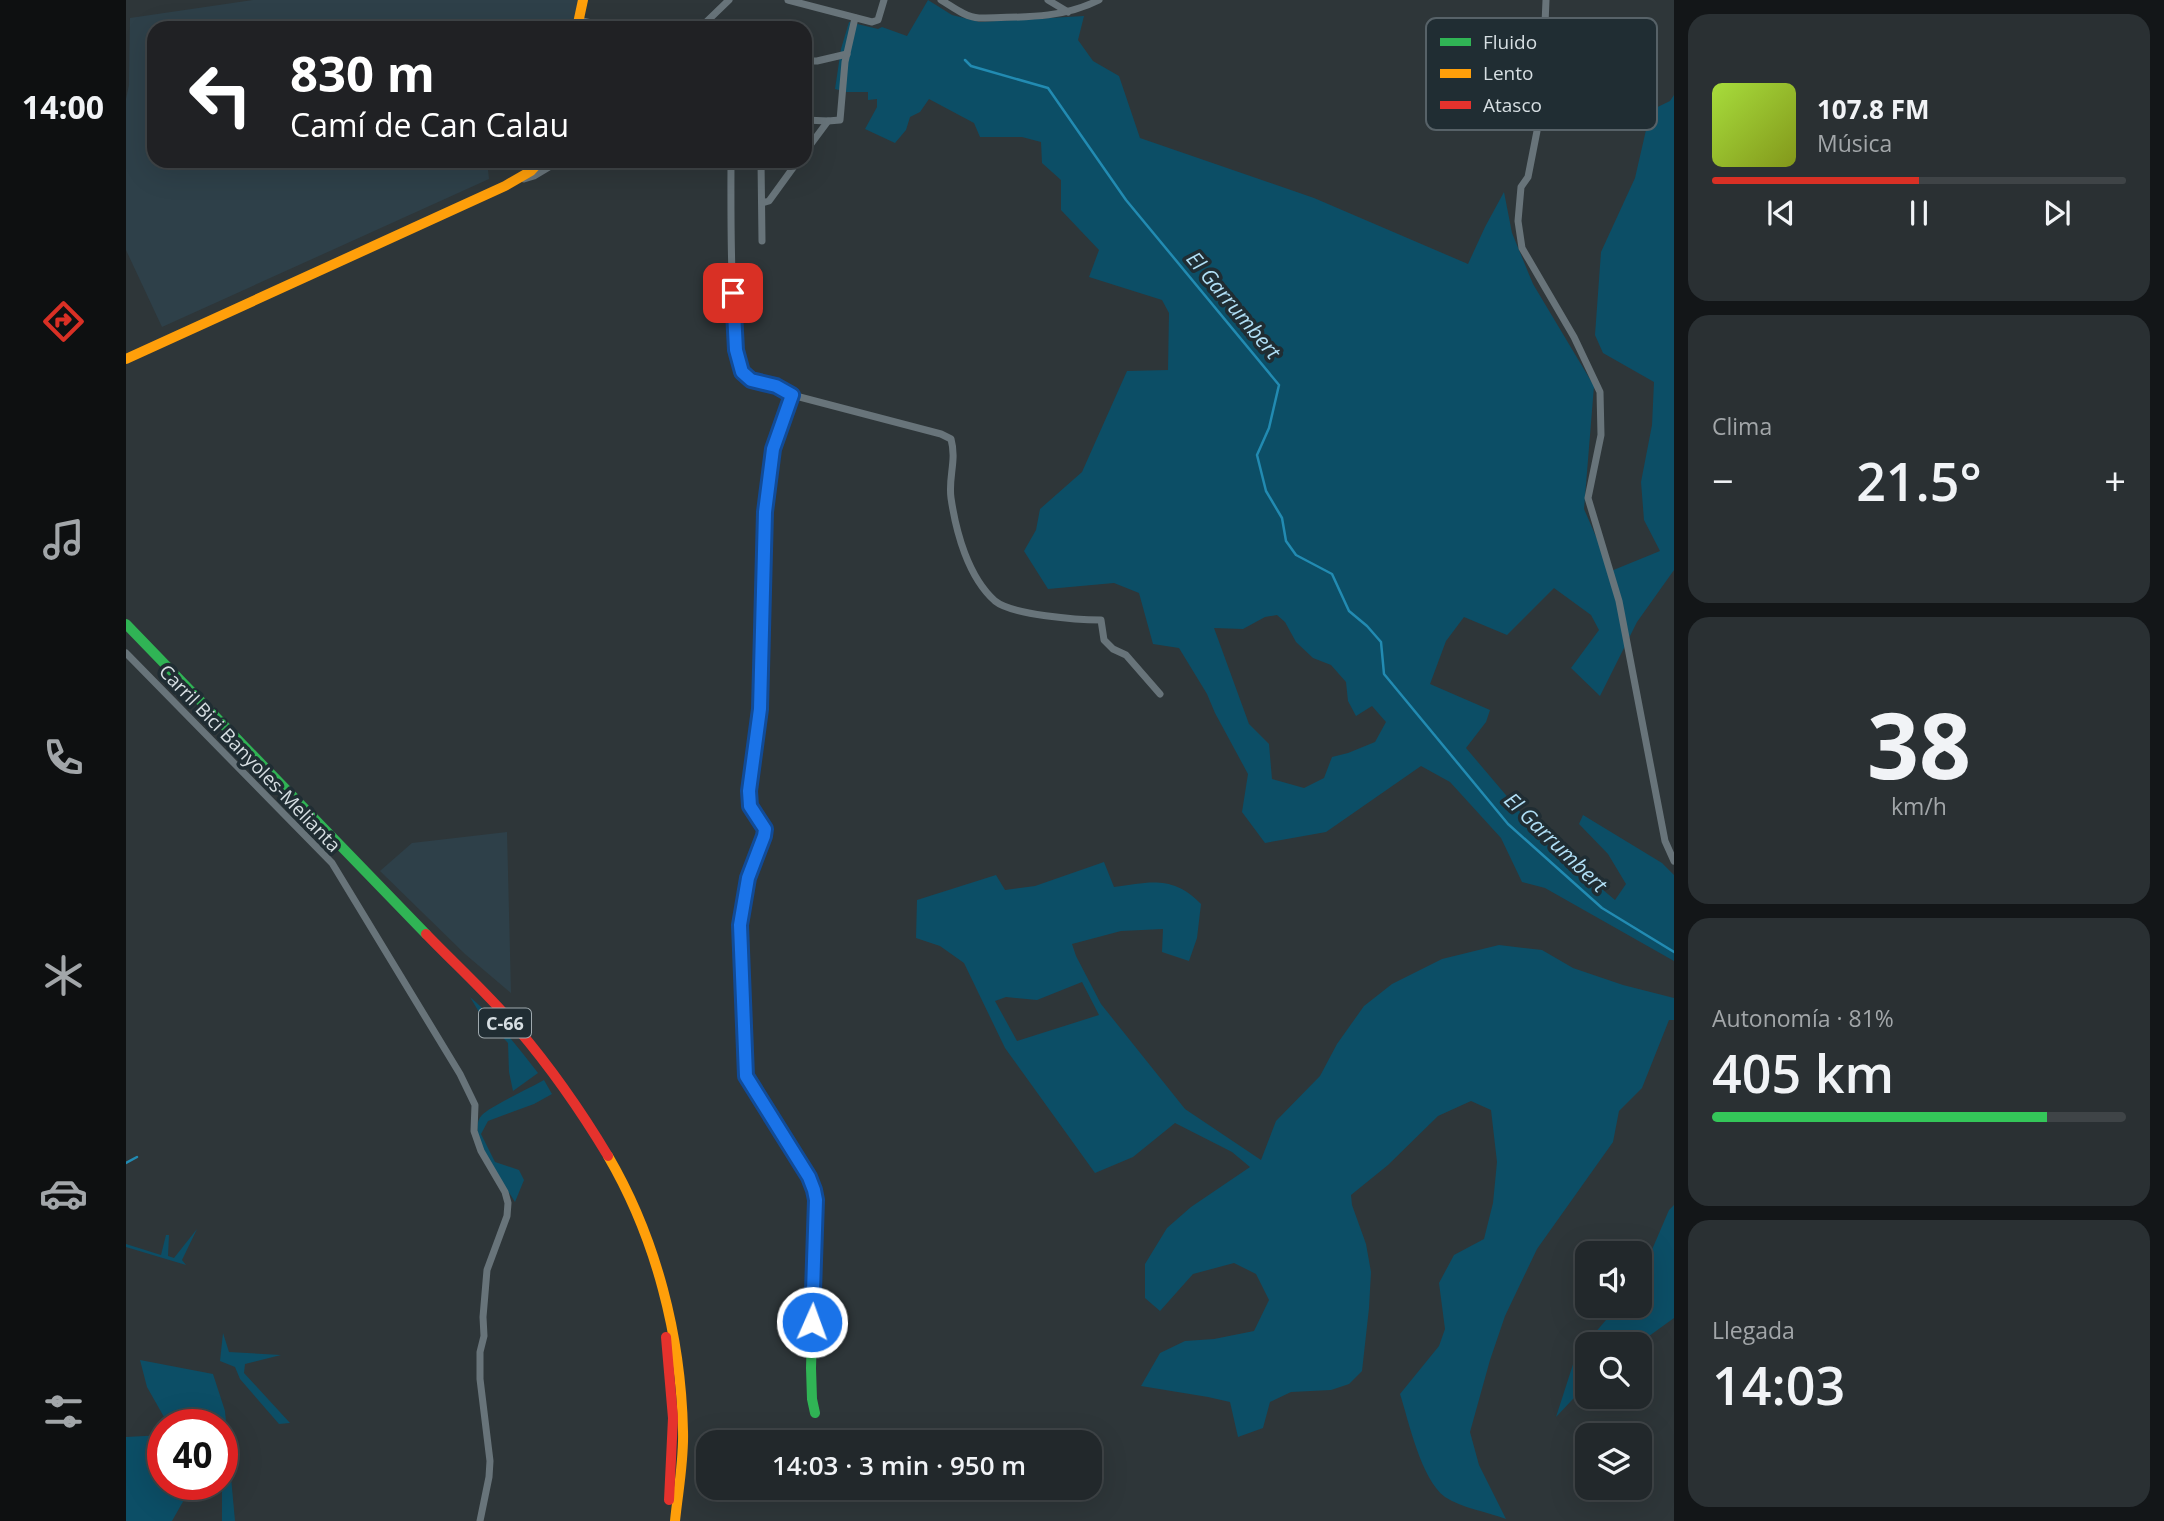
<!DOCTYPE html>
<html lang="es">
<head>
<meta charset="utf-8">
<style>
	:root { --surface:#22282b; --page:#2a3033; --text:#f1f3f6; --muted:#a2a6a9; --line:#3f4447; --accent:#d93025 }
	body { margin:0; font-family:"Open Sans",sans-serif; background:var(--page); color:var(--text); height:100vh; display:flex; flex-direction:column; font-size:26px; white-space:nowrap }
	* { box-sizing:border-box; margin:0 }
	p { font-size:23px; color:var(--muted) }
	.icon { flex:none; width:38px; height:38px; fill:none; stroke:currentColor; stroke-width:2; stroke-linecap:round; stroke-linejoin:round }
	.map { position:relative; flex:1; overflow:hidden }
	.side { display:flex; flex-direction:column; gap:14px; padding:14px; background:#131618; width:490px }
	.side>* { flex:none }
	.hud { position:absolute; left:21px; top:21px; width:665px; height:147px; border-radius:21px; box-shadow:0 7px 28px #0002,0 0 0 2px var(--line); background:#202124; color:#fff; overflow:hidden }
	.fabs { position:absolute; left:1449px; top:1241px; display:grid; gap:14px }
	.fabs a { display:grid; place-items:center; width:77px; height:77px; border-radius:14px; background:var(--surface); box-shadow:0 7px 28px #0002,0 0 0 2px var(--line); font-size:35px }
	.speed { position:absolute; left:21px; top:1409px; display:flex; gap:14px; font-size:35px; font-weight:700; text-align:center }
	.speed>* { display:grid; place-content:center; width:91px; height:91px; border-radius:50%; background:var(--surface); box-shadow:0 7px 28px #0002,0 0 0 2px var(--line); line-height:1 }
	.speed .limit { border:10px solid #d22; background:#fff; color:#111 }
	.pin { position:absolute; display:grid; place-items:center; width:60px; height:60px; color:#fff; margin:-30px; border-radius:14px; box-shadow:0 4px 10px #0006 }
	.me { position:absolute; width:77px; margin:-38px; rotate:2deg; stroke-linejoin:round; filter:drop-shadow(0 0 5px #0008) }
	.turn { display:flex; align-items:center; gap:24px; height:147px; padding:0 28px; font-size:32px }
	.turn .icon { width:91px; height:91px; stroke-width:2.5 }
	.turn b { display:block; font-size:49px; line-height:60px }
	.big { font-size:52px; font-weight:600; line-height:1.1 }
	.side .card { flex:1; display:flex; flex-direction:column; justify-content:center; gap:10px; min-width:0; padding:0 24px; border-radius:21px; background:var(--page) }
	.side .dial { align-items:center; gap:0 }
	.dial b { font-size:91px; line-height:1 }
	.song { display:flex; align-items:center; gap:21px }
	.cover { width:84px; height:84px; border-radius:10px; background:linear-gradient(135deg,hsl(80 70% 55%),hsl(70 70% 35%)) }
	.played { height:7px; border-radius:4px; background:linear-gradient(90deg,var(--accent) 50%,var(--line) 50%) }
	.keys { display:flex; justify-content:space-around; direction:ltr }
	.heat { display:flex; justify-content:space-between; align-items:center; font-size:38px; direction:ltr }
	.charge { height:10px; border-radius:5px; background:linear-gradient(90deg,#34c759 81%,var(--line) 0) }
	.trip { position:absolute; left:570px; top:1430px; width:406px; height:70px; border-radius:21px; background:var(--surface); box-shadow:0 7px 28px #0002,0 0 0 2px var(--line); font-weight:600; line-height:70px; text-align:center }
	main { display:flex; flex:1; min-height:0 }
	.menu { display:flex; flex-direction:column; width:126px; justify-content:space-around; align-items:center; background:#0e1011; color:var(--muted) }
	.menu .icon { width:49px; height:49px }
	.menu .on { color:var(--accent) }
	.menu b { font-size:32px; color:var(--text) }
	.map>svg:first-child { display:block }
	.built { fill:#2e4049 }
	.green { fill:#0c4e66; fill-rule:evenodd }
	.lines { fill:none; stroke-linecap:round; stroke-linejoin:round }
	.stream { stroke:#228bb2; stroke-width:2.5 }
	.street { stroke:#68747a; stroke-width:7 }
	.fast { stroke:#30b455; stroke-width:10 }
	.slow { stroke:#ff9f0a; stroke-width:10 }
	.jam { stroke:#e5322d; stroke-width:10 }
	.route-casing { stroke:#114b97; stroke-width:18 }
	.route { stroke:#1a73e8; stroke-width:12 }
	.labels { text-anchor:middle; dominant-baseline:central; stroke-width:7; stroke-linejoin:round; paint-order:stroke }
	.shield { fill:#202d33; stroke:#9fa9ae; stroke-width:2 }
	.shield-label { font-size:18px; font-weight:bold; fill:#d6dee2 }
	.street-label { font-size:19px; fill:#d6dee2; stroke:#202d33 }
	.water-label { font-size:21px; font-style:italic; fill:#b0dff6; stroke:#202d33 }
	.key { fill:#202d33; stroke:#576268; stroke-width:2 }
	.key-label { font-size:19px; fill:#d6dee2 }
</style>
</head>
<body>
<main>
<nav class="menu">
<b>14:00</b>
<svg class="icon on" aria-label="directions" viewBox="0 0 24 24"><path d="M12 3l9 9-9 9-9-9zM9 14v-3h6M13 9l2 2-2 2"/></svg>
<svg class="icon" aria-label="music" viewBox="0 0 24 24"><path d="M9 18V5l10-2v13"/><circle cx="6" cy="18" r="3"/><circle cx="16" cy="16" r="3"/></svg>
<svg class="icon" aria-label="phone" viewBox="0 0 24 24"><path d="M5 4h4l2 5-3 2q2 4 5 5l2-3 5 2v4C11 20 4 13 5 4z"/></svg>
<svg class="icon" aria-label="climate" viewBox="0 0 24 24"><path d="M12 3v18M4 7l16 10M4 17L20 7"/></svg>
<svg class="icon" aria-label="car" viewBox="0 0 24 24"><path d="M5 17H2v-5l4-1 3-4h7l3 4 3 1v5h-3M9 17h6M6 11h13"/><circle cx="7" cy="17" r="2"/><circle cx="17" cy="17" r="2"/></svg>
<svg class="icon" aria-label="filters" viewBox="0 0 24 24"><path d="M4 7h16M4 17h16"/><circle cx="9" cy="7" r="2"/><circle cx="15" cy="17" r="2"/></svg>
</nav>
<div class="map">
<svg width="1548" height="1521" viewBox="0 0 1548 1521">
	<rect width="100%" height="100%" fill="#2e3639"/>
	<g class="built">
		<path d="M 127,0 L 457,0 L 451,28 L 28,28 L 28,161 L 361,161 L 363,179 L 36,327 L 0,250 L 0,99 L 3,85 L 4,18 Z"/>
		<path d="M 381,832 L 385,993 L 339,954 L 254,871 L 286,843 Z"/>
	</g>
	<g class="green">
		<path d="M 802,0 L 826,15 L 854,22 L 958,16 L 952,40 L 967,61 L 993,76 L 1014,138 L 1188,198 L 1342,264 L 1359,227 L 1378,192 L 1386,233 L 1407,284 L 1468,386 L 1458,509 L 1485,571 L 1534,551 L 1518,520 L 1515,482 L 1526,425 L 1528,382 L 1477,353 L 1469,335 L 1475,252 L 1509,178 L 1520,130 L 1515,115 L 1544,101 L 1548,95 L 1548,570 L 1511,622 L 1474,696 L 1445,668 L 1473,630 L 1465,615 L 1428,588 L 1381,635 L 1338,617 L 1320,641 L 1304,684 L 1364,710 L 1360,722 L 1340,748 L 1419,841 L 1489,900 L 1500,884 L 1482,854 L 1453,824 L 1457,815 L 1536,863 L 1548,875 L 1548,961 L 1419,888 L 1396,882 L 1375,838 L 1324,782 L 1295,766 L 1200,832 L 1139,843 L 1116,812 L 1122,774 L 1089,713 L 1081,694 L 1053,648 L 1027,644 L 1013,593 L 988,583 L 922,589 L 898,551 L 910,530 L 914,509 L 956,472 L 1001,371 L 1042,370 L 1043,313 L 1036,300 L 963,277 L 973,250 L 935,210 L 935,180 L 916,163 L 915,142 L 896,137 L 854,137 L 848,123 L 803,99 L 794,112 L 784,117 L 780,130 L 769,143 L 739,129 L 751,107 L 751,99 L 742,100 L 742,92 L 721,92 L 709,89 L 715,49 L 723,22 L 752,29 L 756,27 L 781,36 ZM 1151,615 L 1159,622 L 1170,642 L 1187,658 L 1205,665 L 1220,682 L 1222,701 L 1230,716 L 1246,706 L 1260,722 L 1249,742 L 1222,753 L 1206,757 L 1198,778 L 1178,788 L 1146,779 L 1143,744 L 1123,724 L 1088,628 L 1117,629 L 1139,617 Z"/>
		<path d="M 978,862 L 988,887 C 1024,882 1047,875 1075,904 L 1071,938 L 1063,961 L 1036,952 L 1037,929 L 995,931 L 946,944 L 950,956 L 975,1004 L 1059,1109 L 1135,1160 L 1150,1121 L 1194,1076 L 1211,1044 L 1238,1006 L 1266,984 L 1316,959 L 1373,945 L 1416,950 L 1447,968 L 1497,985 L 1548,998 L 1548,1020 L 1543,1020 L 1516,1088 L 1493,1111 L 1487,1142 L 1411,1249 L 1379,1316 L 1364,1360 L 1344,1432 L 1353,1465 L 1380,1519 C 1362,1512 1335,1508 1319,1497 C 1295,1479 1283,1422 1274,1394 L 1313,1346 L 1319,1329 L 1313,1283 L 1328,1255 L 1358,1239 L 1367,1203 L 1371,1162 L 1365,1110 L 1345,1101 L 1312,1116 L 1262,1165 L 1225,1195 L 1226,1205 L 1240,1244 L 1245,1272 L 1243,1308 L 1236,1371 L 1223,1384 L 1205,1390 L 1165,1392 L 1144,1402 L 1137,1428 L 1112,1437 L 1104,1402 L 1082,1397 L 1015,1386 L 1034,1353 L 1059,1341 L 1088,1339 L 1128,1331 L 1143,1300 L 1130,1274 L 1108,1263 L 1067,1274 L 1034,1311 L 1019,1298 L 1019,1264 L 1041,1228 L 1065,1207 L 1124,1167 L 1106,1152 L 1049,1123 L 1007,1157 L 969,1173 L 879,1048 L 838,963 L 814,946 L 790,938 L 791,900 L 870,875 L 879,890 L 909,886 ZM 956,982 L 973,1015 L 891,1041 L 869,1001 L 880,997 L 911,1000 Z"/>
		<path d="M 344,997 C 370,1019 391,1046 412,1073 L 387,1091 L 383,1072 L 382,1043 L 353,1012 Z"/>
		<path d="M 418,1080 L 426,1094 L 408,1104 L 362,1121 L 355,1134 L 369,1162 L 393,1170 L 398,1180 L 389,1202 C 378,1184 338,1133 356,1115 C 363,1107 406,1087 418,1080 Z"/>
		<path d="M 1548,1205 L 1548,1318 L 1512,1344 L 1461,1344 L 1461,1384 L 1430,1417 L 1450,1355 L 1492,1306 L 1514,1306 L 1514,1272 L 1522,1259 L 1543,1210 Z"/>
		<path d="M 71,1229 L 56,1260 L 60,1265 L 0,1247 L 0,1244 L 35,1255 L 40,1235 L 43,1235 L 42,1256 L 48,1258 Z"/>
		<path d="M 97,1333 L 103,1352 L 155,1355 L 119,1364 L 118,1373 L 164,1423 L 153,1424 L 114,1379 L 109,1367 L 94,1361 Z"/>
		<path d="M 14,1360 L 87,1374 L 99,1411 L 109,1521 L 96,1521 L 96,1424 L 42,1424 L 21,1387 Z"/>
		<path d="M 37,1435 L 37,1484 L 67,1484 L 46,1521 L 0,1521 L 0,1437 Z"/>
	</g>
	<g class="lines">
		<g class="stream">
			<path d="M 839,60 L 845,66 L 922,88 L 1000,200 L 1153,385 L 1143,428 L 1131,455 L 1140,491 L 1156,518 L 1160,541 L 1170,555 L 1206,574 L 1223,611 L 1241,626 L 1255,642 L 1258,674 L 1382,824 L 1476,908 L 1548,952"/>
			<path d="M 0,1163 L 11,1157"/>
		</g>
		<g class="street">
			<path d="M 662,0 L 746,22 L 752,20 L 758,0"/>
			<path d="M 815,0 C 827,7 839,17 853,18 C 895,17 936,19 973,0"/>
			<path d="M 922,0 L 942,12"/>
			<path d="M 1420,0 L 1417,71 L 1411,131 L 1402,177 L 1395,187 L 1392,221 L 1396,248 L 1448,337 L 1474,392 L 1475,435 L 1462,498 L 1493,601 L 1539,841 L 1548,861"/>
			<path d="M 452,20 L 487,28"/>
			<path d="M 574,28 L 603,0"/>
			<path d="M 679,61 L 691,61 L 721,54"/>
			<path d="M 679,120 L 702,121"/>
			<path d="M 679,152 L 702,121 L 714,120 L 719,62 L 729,18"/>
			<path d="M 605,161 C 605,194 603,355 618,374 C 625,382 637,382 647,385 C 654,387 660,391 666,395 L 815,434 L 825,439 C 831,461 822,477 825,498 C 830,532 842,577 869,601 C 886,615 952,620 975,620 L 978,640 L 987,649 L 1000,655 L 1034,694"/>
			<path d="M 635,161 L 636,241"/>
			<path d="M 398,179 L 408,176 L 433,161"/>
			<path d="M 636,203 L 643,201 L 672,161"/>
			<path d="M 0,653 L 206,863 L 334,1074 L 349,1105 L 348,1131 L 355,1151 L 379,1192 L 382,1203 L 381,1216 L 361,1270 L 357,1317 L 358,1336 L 354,1352 L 354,1379 L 364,1461 L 363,1477 L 354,1521"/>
		</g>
		<g class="fast">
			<path d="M 0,624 L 300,934"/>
			<path d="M 620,1071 L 620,1076 L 683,1177 L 690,1200 L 685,1368 L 686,1399 L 689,1413"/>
		</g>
		<g class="slow">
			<path d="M 451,28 L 457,0"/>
			<path d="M 0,359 L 379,186 L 405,171 L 414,161"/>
			<path d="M 627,759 L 634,709 L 639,512 L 647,449 L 666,395"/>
			<path d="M 482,1156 C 530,1238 555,1336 557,1431 C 558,1461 552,1491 549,1521"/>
		</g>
		<g class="jam">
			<path d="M 300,934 C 330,965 363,995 391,1028 C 425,1068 455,1111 482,1156"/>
			<path d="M 620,1071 L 614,925 L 622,878 L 639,829 L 624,806 L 623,791 L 627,759"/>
			<path d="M 540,1337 L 547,1418 L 543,1500"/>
		</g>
	</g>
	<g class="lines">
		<g class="route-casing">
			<path id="route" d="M 607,293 L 610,350 L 616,372 L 625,380 L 650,386 L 666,395 L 647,449 L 639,512 L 634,709 L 623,791 L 624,806 L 639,829 L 638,836 L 622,878 L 614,925 L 620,1076 L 683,1177 L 688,1190 L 690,1200 L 686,1322"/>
		</g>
		<use href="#route" class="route"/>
	</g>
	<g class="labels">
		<rect class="shield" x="353" y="1008.5" width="52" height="29" rx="5"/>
		<g class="shield-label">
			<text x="379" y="1023">C-66</text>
		</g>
		<g class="street-label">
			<text transform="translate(124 758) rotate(46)">Carril Bici Banyoles-Melianta</text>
		</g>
		<g class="water-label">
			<text transform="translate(1108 305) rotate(50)">El Garrumbert</text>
			<text transform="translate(1430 842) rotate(44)">El Garrumbert</text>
		</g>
	</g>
	<rect x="1300" y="18" width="231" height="112" rx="10" class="key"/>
	<rect x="1314" y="38" width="31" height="8" fill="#30b455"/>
	<rect x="1314" y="69" width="31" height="9" fill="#ff9f0a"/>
	<rect x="1314" y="101" width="31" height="8" fill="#e5322d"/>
	<g class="key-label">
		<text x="1357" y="49">Fluido</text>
		<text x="1357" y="80">Lento</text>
		<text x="1357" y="112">Atasco</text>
	</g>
</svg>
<div class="fabs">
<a><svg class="icon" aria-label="sound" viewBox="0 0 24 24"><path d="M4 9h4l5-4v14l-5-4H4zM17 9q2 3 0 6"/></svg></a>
<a><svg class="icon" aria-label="search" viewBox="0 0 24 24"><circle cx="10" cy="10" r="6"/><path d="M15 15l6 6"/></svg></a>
<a><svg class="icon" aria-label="layers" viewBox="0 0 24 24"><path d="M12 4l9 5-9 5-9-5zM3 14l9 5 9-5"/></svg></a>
</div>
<div class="speed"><div class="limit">40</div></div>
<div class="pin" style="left:607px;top:293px;background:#d93025"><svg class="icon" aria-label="arrive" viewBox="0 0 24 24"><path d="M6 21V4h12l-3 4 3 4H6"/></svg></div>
<svg class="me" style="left:686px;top:1322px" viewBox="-20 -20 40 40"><circle r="17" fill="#1a73e8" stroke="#fff" stroke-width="3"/><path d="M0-11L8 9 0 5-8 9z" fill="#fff"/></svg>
<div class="trip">14:03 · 3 min · 950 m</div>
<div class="hud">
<div class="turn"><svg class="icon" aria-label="left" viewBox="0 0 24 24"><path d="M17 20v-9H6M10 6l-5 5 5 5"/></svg><div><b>830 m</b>Camí de Can Calau</div></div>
</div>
</div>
<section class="side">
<div class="card">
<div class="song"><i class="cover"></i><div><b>107.8 FM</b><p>Música</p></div></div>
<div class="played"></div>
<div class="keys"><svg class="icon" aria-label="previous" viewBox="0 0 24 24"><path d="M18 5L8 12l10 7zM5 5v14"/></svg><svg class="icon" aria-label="pause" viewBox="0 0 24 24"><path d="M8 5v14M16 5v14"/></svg><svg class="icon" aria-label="next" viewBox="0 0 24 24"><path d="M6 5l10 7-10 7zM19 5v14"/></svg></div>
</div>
<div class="card"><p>Clima</p>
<div class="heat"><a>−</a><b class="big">21.5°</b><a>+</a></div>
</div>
<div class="card dial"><b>38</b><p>km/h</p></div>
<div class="card"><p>Autonomía · 81%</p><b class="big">405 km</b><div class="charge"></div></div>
<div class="card"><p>Llegada</p><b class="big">14:03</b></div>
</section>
</main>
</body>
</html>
